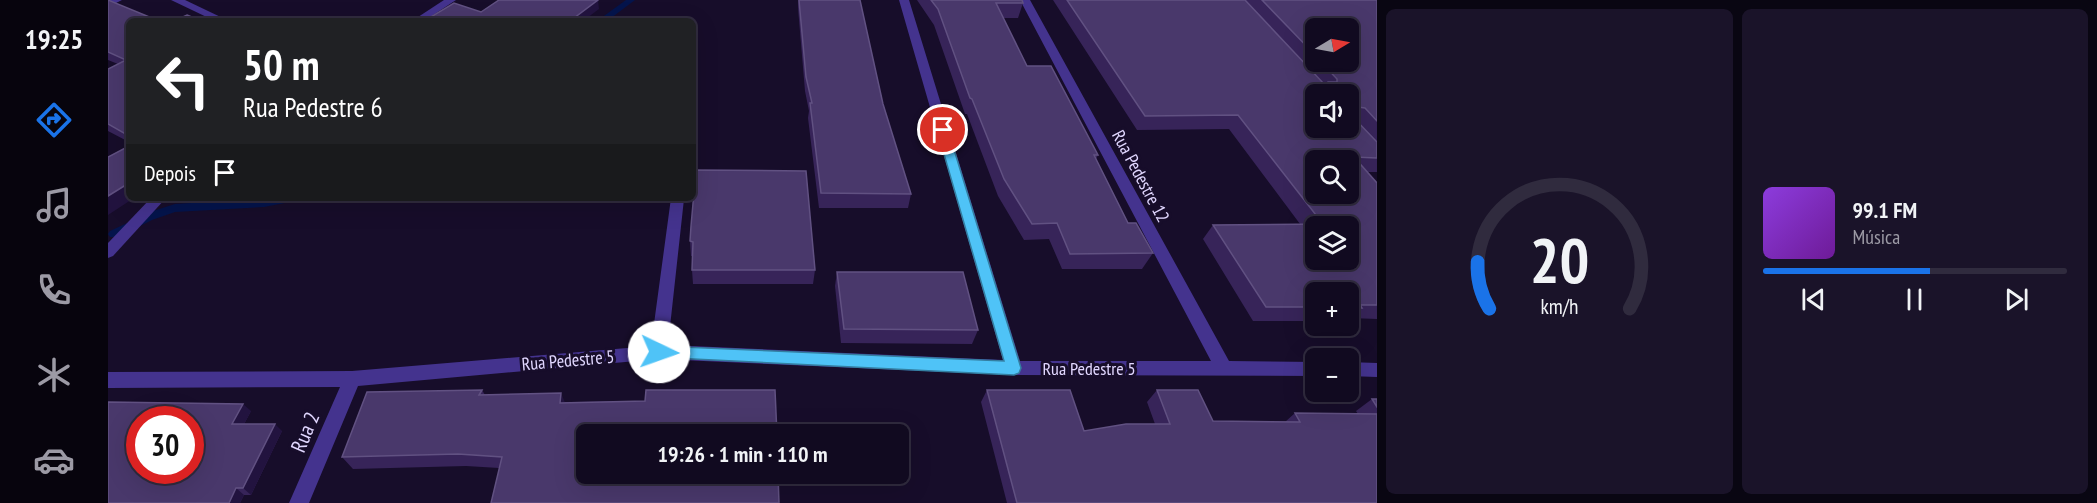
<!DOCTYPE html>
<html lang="pt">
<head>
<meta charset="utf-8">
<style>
	:root { --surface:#110a20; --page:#1a1329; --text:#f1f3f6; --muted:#9c9aa5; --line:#302b3e; --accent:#1a73e8 }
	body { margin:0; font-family:"PT Sans Narrow",sans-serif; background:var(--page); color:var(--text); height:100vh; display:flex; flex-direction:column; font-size:22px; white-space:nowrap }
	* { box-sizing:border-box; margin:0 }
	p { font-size:20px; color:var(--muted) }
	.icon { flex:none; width:33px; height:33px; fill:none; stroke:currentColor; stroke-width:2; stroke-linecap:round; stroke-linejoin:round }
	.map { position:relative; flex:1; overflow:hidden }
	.sheet { display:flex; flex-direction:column; gap:9px; padding:9px; background:#090612; width:720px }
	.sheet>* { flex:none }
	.guide { position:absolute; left:18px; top:18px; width:570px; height:183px; border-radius:9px; box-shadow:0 6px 24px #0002,0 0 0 2px var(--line); background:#202124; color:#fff; overflow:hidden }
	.needle { width:39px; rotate:80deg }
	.buttons { position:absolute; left:1197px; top:18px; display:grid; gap:12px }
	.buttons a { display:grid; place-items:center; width:54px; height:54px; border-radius:9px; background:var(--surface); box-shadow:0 6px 24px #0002,0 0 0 2px var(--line); font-size:30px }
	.speed { position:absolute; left:18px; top:406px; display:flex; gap:12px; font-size:30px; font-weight:700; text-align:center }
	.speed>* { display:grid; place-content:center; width:78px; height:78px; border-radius:50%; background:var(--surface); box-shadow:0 6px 24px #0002,0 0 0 2px var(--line); line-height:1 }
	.speed .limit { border:9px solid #d22; background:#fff; color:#111 }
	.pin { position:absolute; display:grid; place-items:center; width:51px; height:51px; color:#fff; margin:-26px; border:3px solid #fff; border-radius:50%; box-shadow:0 2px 6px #0007 }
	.me { position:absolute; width:66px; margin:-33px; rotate:93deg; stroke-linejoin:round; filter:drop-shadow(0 0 4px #0008) }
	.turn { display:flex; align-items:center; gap:21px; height:126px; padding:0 18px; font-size:27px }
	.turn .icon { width:78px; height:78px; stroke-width:2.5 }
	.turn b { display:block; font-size:42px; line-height:51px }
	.then { display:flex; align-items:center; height:57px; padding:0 18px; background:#0003; gap:12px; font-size:22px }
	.sheet .widget { flex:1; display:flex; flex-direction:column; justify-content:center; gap:9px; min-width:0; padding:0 21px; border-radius:9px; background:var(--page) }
	.sheet .dial { align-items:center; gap:0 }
	.dial svg { height:156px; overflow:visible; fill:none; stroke:var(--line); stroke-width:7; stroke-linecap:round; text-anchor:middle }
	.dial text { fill:var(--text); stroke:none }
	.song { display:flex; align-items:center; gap:18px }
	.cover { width:72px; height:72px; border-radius:9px; background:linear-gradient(135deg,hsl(270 70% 55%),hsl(280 70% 35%)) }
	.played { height:6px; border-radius:3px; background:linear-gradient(90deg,var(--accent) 55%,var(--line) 55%) }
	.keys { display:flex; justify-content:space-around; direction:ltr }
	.sheet .tiles { flex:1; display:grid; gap:9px; grid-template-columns:repeat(2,1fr) }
	.trip { position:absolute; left:468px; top:424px; width:333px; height:60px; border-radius:9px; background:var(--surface); box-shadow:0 6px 24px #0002,0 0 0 2px var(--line); font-weight:800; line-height:60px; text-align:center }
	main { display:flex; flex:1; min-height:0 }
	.tabs { display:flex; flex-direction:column; width:108px; justify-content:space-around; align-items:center; background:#07040d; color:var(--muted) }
	.tabs .icon { width:42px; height:42px }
	.tabs .active { color:var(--accent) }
	.tabs b { font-size:27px; color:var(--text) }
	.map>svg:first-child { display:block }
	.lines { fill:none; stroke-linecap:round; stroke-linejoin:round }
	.stream { fill:#04144c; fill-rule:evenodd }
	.minor { fill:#44338e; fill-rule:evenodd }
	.wall { fill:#372459; fill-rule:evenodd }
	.shaded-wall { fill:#22133f }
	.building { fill:#49386b; stroke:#615182; stroke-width:1.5; fill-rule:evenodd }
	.route { fill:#4fc3f7; stroke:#337fa1; stroke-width:1.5 }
	.labels { text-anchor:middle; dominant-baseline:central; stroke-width:6; stroke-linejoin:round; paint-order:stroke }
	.street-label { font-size:18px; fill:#e1d7ff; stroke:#170d2a }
	.near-street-label { font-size:21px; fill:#e1d7ff; stroke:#170d2a }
</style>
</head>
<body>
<main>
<nav class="tabs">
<b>19:25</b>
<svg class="icon active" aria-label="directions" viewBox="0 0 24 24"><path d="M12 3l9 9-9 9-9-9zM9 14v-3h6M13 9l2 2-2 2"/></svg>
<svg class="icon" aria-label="music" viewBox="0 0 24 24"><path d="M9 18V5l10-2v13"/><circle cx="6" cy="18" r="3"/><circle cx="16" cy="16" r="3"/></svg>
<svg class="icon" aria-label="phone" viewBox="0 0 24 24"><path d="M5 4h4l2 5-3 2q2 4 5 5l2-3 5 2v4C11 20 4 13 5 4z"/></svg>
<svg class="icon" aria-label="climate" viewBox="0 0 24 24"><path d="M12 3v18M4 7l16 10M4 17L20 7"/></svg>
<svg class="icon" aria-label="car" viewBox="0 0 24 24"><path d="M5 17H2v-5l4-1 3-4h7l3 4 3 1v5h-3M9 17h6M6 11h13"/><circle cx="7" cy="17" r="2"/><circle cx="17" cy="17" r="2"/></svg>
</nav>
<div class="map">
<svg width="1269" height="503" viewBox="0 0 1269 503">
	<rect width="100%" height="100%" fill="#170d2a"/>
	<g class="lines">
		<g class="stream">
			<path d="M 518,0 L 527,0 L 499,21 L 489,21 Z"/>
			<path d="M 166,198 L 189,198 L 187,201 L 156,207 L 67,212 L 44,220 L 10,237 L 2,237 L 0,234 L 2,231 L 45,211 L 67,204 Z"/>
		</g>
		<g class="minor">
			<path d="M 0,0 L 14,0 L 0,7 Z"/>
			<path d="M 63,0 L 77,0 L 121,21 L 107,21 Z"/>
			<path d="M 336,0 L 348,0 L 316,21 L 304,21 Z"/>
			<path d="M 791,0 L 801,0 L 912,361 L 1103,361 L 912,0 L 922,0 L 1121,361 L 1208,362 L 1208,376 L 906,375 L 551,359 L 250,386 L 201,503 L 181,503 L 232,387 L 0,388 L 0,372 L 244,371 L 543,346 L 563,198 L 576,199 L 560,345 L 895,360 Z"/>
			<path d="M 43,198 L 58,198 L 5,256 L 0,258 L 0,243 Z"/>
			<path d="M 1240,362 L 1269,363 L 1269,377 L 1240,376 Z"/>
		</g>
	</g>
	<g class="wall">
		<path d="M 0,0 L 21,21 L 21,142 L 0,131 L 0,69 L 10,64 L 0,60 Z"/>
		<path d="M 690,0 L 752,0 L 775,104 L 803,194 L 800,208 L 711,208 L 700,118 L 701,111 L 697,91 L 690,8 Z"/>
		<path d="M 809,0 L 914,0 L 915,3 L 910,18 L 895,18 L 919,66 L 990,155 L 988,159 L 1020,223 L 1045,253 L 1034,269 L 954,269 L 941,239 L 916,240 L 890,196 L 859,114 L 857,114 L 826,25 Z"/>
		<path d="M 945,0 L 1269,0 L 1269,172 L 1259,172 L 1269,183 L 1269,319 L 1242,318 L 1240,320 L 1240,292 L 1208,292 L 1208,321 L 1145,321 L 1095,239 L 1105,225 L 1192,224 L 1121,129 L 1029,130 ZM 1208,28 L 1240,62 L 1208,62 Z"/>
		<path d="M 582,241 L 707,270 L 705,284 L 585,284 L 584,270 L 584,256 L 583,256 Z"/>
		<path d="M 729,272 L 870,330 L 864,344 L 733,343 L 727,286 Z"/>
		<path d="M 374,390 L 377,395 L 457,402 L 537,401 L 667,390 L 391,468 L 358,466 L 245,469 L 234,457 Z"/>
		<path d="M 879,390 L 976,431 L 1047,424 L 1039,402 L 1049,390 L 1105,421 L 1177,422 L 1187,413 L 1250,414 L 1248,411 L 1264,399 L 1269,399 L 1269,503 L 899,503 L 873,402 Z"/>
		<path d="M 143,411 L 136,424 L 174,431 L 143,495 L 136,495 L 132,503 L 0,503 Z"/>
	</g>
	<g class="shaded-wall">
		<path d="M 490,0 L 491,9 L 475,21 L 462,21 Z"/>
		<path d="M 21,183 L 21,198 L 26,198 L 0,215 L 0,196 Z"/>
		<path d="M 453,393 L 458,405 L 452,403 Z"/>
		<path d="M 135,404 L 143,411 L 132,432 L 124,424 Z"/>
		<path d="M 167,424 L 174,431 L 143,495 L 135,488 Z"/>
		<path d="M 128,488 L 136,495 L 132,503 L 121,503 Z"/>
	</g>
	<g class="building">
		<path d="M 0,0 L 51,21 L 21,21 L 21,136 L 0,124 L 0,69 L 18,60 L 0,52 Z"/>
		<path d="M 391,0 L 490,0 L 462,21 L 316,21 L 346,3 L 373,12 Z"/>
		<path d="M 691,0 L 752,0 L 775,104 L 803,194 L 713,193 L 702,103 L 704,103 L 698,77 Z"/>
		<path d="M 823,0 L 914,0 L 915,3 L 888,3 L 919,66 L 943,66 L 990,155 L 986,155 L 1020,223 L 1028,223 L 1045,253 L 962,254 L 949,223 L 924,224 L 896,179 L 864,99 L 862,98 L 830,9 Z"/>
		<path d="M 959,0 L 1137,0 L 1217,85 L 1220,82 L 1229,82 L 1229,79 L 1213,62 L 1240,62 L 1240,28 L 1208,28 L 1208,56 L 1154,0 L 1269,0 L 1269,121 L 1257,108 L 1250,107 L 1249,112 L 1244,112 L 1244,116 L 1269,142 L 1269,158 L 1246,157 L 1269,183 L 1269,305 L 1252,305 L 1254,308 L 1240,308 L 1240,292 L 1208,292 L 1208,307 L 1158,307 L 1105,225 L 1215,224 L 1130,115 L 1037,116 ZM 1208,94 L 1240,94 L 1240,128 L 1208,128 ZM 1208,160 L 1240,160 L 1240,194 L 1208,194 ZM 1208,226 L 1240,226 L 1240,260 L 1208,260 Z"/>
		<path d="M 79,15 L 93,21 L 66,21 Z"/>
		<path d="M 21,146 L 21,183 L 0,196 L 0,157 Z"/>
		<path d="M 588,170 L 698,171 L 707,270 L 584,270 L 585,242 L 582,241 L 583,226 Z"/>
		<path d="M 729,272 L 855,272 L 870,330 L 736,329 Z"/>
		<path d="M 374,390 L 371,395 L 453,393 L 452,403 L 537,401 L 538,390 L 667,390 L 669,435 L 478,435 L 478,474 L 670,474 L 671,503 L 383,503 L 394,457 L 350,454 L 234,457 L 259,392 Z"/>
		<path d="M 879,390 L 962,390 L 976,431 L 1018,424 L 1062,424 L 1049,390 L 1090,390 L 1105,421 L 1192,422 L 1187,413 L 1269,414 L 1269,503 L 909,503 Z"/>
		<path d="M 1264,399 L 1269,399 L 1269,407 Z"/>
		<path d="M 0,402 L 135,404 L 124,424 L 167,424 L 135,488 L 128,488 L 121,503 L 0,503 ZM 32,420 L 82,420 L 82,471 L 32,471 Z"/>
	</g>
	<path class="route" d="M 835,126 L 840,130 L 913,368 L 911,373 L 906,375 L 545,357 L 543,352 L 545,348 L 551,346 L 896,361 L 829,130 Z"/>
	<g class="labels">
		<g class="street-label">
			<text transform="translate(1033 176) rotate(62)">Rua Pedestre 12</text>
			<text transform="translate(460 360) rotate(-5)">Rua Pedestre 5</text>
			<text x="981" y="368">Rua Pedestre 5</text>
		</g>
		<g class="near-street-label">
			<text transform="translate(197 432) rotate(-67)">Rua 2</text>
		</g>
	</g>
</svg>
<div class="buttons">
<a><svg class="needle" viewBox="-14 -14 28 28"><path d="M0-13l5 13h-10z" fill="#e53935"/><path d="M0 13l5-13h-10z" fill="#9c9aa5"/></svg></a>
<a><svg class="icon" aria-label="sound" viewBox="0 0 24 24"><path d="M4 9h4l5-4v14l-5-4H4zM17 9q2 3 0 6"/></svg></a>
<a><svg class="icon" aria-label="search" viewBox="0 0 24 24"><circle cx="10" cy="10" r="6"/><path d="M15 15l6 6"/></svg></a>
<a><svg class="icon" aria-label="layers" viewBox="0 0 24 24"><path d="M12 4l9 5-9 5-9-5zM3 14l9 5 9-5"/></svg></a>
<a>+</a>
<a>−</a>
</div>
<div class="speed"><div class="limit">30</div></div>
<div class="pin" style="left:835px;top:130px;background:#d93025"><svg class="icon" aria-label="arrive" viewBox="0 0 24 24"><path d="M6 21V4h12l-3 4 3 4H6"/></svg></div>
<svg class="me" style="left:551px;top:352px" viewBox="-20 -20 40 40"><circle r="19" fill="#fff"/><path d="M0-13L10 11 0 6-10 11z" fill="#4fc3f7"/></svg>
<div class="trip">19:26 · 1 min · 110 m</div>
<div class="guide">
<div class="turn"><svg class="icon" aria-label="left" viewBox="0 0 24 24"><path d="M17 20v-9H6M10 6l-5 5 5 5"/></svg><div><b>50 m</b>Rua Pedestre 6</div></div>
<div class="then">Depois<svg class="icon" aria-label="arrive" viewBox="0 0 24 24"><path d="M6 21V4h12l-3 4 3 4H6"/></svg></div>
</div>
</div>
<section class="sheet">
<div class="tiles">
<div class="widget dial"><svg viewBox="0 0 100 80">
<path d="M14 69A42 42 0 1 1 86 69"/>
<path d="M14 69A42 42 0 0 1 8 45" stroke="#1a73e8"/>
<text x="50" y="56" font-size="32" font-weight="700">20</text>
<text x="50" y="72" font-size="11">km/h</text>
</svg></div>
<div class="widget">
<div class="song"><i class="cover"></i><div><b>99.1 FM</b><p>Música</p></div></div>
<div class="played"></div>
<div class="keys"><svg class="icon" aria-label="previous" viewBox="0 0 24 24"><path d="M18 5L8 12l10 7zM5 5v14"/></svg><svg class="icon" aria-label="pause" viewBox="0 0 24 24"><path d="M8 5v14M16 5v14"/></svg><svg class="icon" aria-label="next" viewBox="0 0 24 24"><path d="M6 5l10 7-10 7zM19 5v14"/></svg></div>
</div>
</div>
</section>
</main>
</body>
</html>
